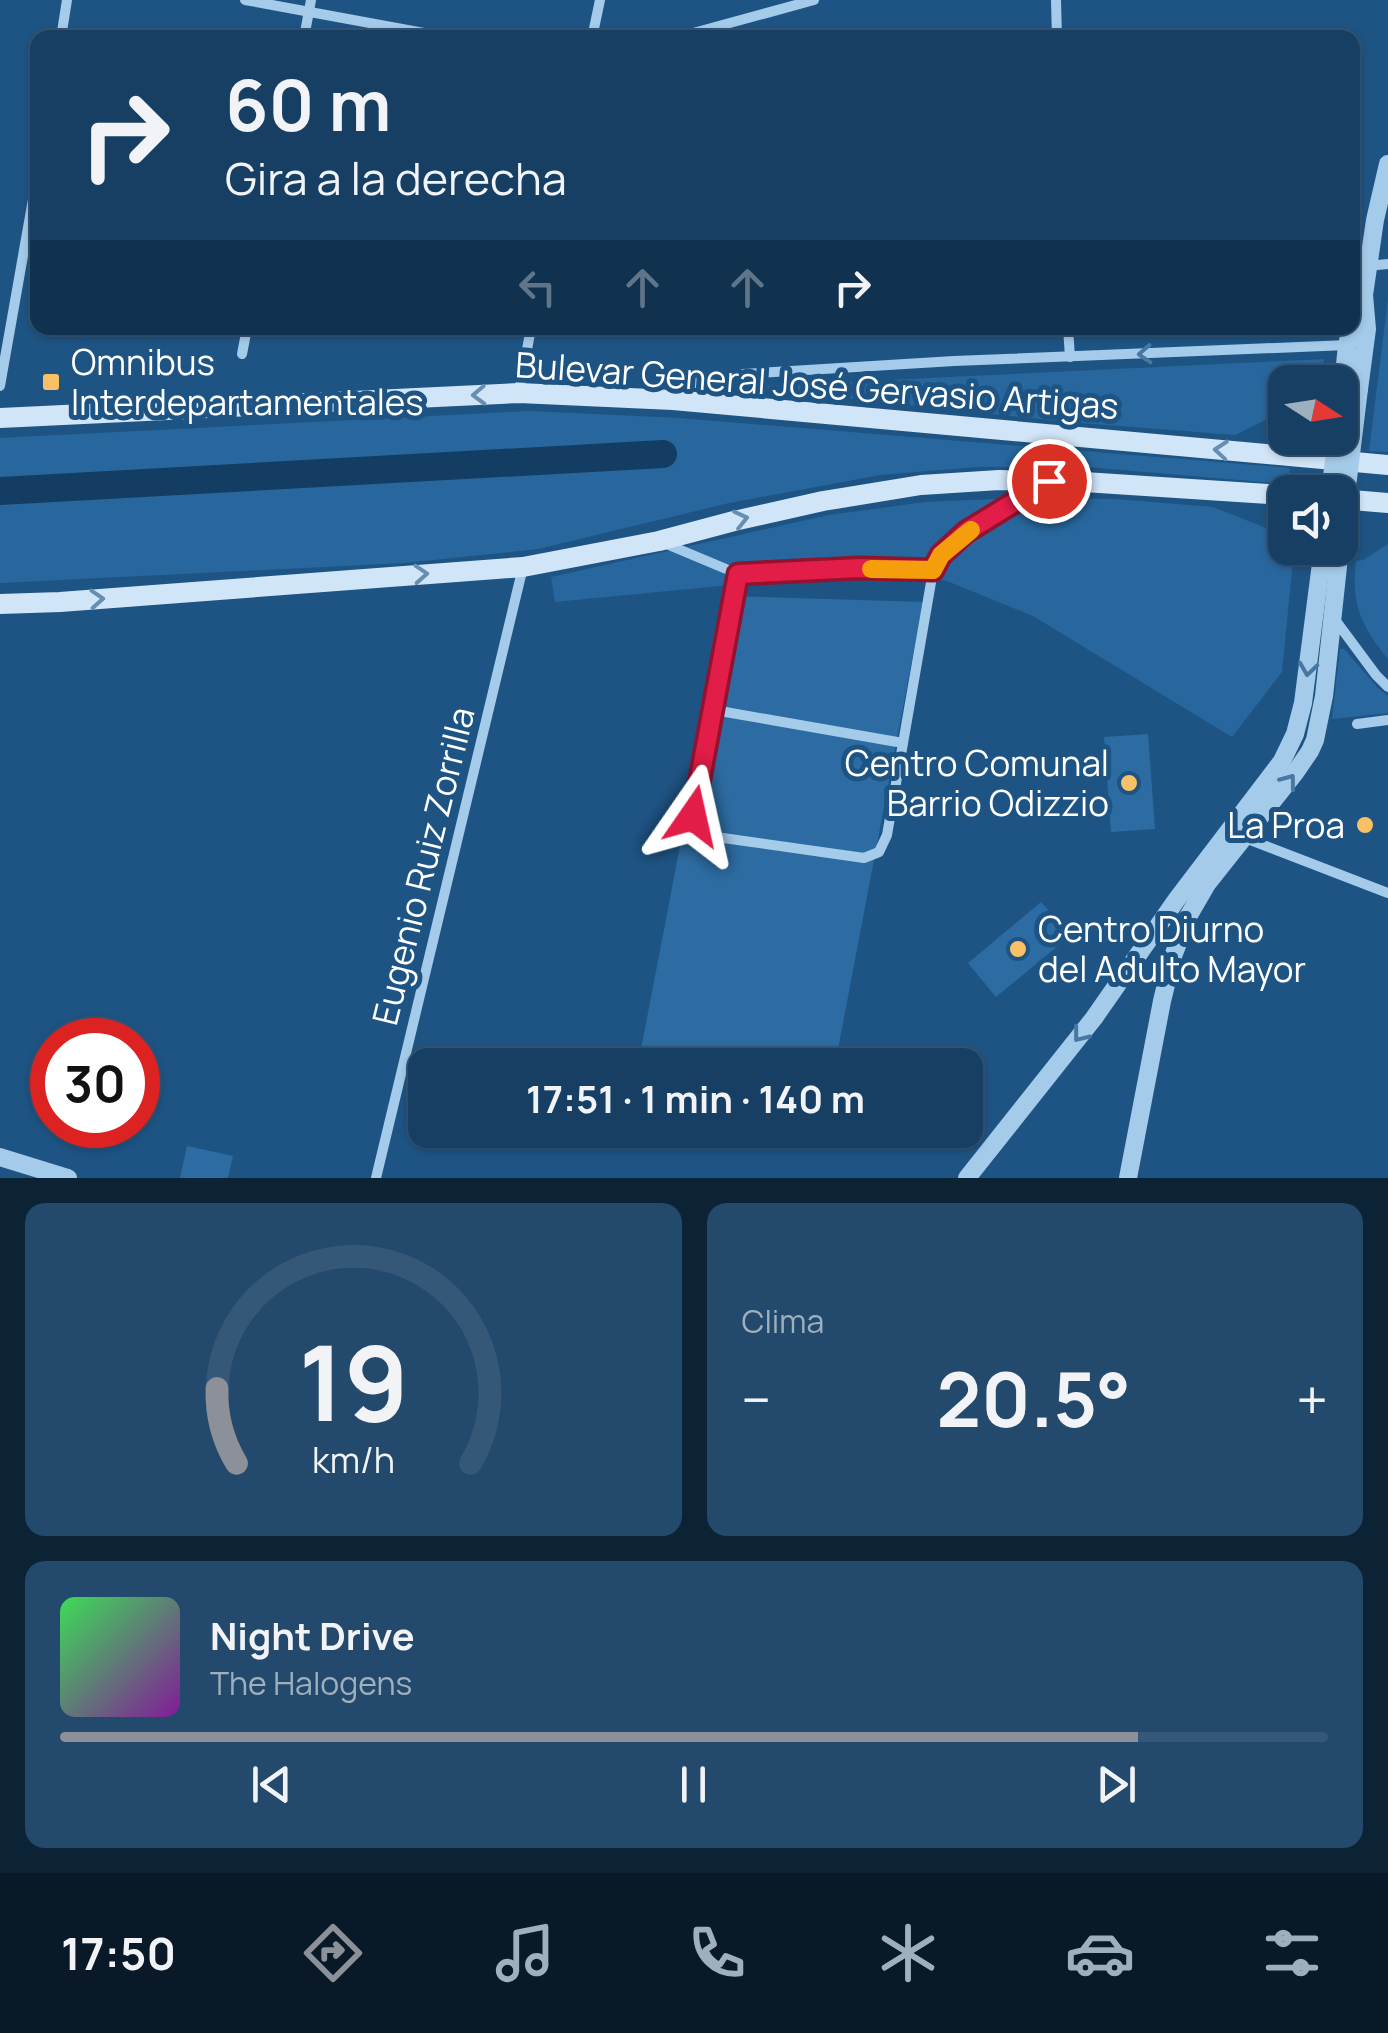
<!DOCTYPE html>
<html lang="es">
<head>
<meta charset="utf-8">
<style>
	:root { --surface:#163f63; --page:#234a6c; --text:#f1f3f6; --muted:#9eafbe; --line:#355878; --accent:#8c9099 }
	body { margin:0; font-family:Manrope,sans-serif; background:var(--page); color:var(--text); height:100vh; display:flex; flex-direction:column; font-size:38px; white-space:nowrap }
	* { box-sizing:border-box; margin:0 }
	p { font-size:32px; color:var(--muted) }
	.icon { flex:none; width:55px; height:55px; fill:none; stroke:currentColor; stroke-width:2; stroke-linecap:round; stroke-linejoin:round }
	.map { position:relative; height:1178px; overflow:hidden }
	.panel { display:flex; flex-direction:column; gap:25px; padding:25px; background:#0c2336; flex:1 }
	.panel>* { flex:none }
	.banner { position:absolute; left:30px; top:30px; width:1330px; height:305px; border-radius:20px; box-shadow:0 2px 8px #0004,0 0 0 2px var(--line); background:#163f63; color:var(--text); overflow:hidden }
	.needle { width:65px; rotate:102deg }
	.fabs { position:absolute; left:1268px; top:365px; display:grid; gap:20px }
	.fabs a { display:grid; place-items:center; width:90px; height:90px; border-radius:20px; background:var(--surface); box-shadow:0 2px 8px #0004,0 0 0 2px var(--line); font-size:50px }
	.speed { position:absolute; left:30px; top:1018px; display:flex; gap:20px; font-size:50px; font-weight:700; text-align:center }
	.speed>* { display:grid; place-content:center; width:130px; height:130px; border-radius:50%; background:var(--surface); box-shadow:0 2px 8px #0004,0 0 0 2px var(--line); line-height:1 }
	.speed .limit { border:15px solid #d22; background:#fff; color:#111 }
	.pin { position:absolute; display:grid; place-items:center; width:85px; height:85px; color:#fff; margin:-42px; border:5px solid #fff; border-radius:50%; box-shadow:0 2px 10px #0007 }
	.me { position:absolute; width:110px; margin:-55px; rotate:11deg; stroke-linejoin:round; filter:drop-shadow(0 0 8px #0008) }
	.turn { display:flex; align-items:center; gap:35px; height:210px; padding:0 30px; font-size:45px }
	.turn .icon { width:130px; height:130px; stroke-width:2.5 }
	.turn b { display:block; font-size:70px; line-height:85px }
	.lanes { display:flex; align-items:center; height:95px; padding:0 30px; background:#0003; justify-content:center; gap:50px; direction:ltr }
	.lanes .off { opacity:.35 }
	.big { font-size:75px; font-weight:700; line-height:1.1 }
	.panel .widget { flex:1; display:flex; flex-direction:column; justify-content:center; gap:15px; min-width:0; padding:0 35px; border-radius:20px; background:var(--page) }
	.panel .dial { align-items:center; gap:0 }
	.dial svg { height:260px; overflow:visible; fill:none; stroke:var(--line); stroke-width:7; stroke-linecap:round; text-anchor:middle }
	.dial text { fill:var(--text); stroke:none }
	.song { display:flex; align-items:center; gap:30px }
	.cover { width:120px; height:120px; border-radius:15px; background:linear-gradient(135deg,hsl(130 70% 55%),hsl(290 70% 35%)) }
	.played { height:10px; border-radius:5px; background:linear-gradient(90deg,var(--accent) 85%,var(--line) 85%) }
	.keys { display:flex; justify-content:space-around; direction:ltr }
	.heat { display:flex; justify-content:space-between; align-items:center; font-size:55px; direction:ltr }
	.panel .tiles { flex:1; display:grid; gap:25px; grid-template-columns:1fr 1fr }
	.widget:last-child { grid-column:span 2 }
	.trip { position:absolute; left:408px; top:1048px; width:575px; height:100px; border-radius:20px; background:var(--surface); box-shadow:0 2px 8px #0004,0 0 0 2px var(--line); font-weight:700; line-height:100px; text-align:center }
	.tab-bar { display:flex; height:160px; justify-content:space-around; align-items:center; background:#091928; color:var(--muted) }
	.tab-bar .icon { width:70px; height:70px }
	.tab-bar .current { color:var(--accent) }
	.tab-bar b { font-size:45px; color:var(--text) }
	.map>svg:first-child { display:block }
	.green { fill:#28679d }
	.lines { fill:none; stroke-linecap:round; stroke-linejoin:round }
	.canal { stroke:#143d63; stroke-width:28 }
	.building { fill:#2d6ca2 }
	.minor { stroke:#a5cbea; stroke-width:10 }
	.tertiary { stroke:#a5cbea; stroke-width:18 }
	.secondary { stroke:#d1e5f8; stroke-width:20 }
	.tertiary-bridge { stroke:#a5cbea; stroke-width:18 }
	.oneway { stroke:#4678a3 }
	.oneway2 { stroke:#668eb2 }
	.route-casing { stroke:#92132f; stroke-width:25 }
	.route { stroke:#e11d48; stroke-width:18 }
	.slow { stroke:#f59e0b; stroke-width:18 }
	.poi-dot { fill:#f9c065; stroke:#1e5484; stroke-width:4 }
	.labels { text-anchor:middle; dominant-baseline:central; stroke-width:10; stroke-linejoin:round; paint-order:stroke }
	.poi-label { font-size:35px; fill:#fff; stroke:#1e5484; text-anchor:start }
	.street-label { font-size:35px; fill:#fff; stroke:#1e5484 }
</style>
</head>
<body>
<div class="map">
<svg width="1388" height="1178" viewBox="0 0 1388 1178">
	<rect width="100%" height="100%" fill="#1e5484"/>
	<g class="green">
		<path d="M 1388,299 L 1388,452 L 1369,451 Z"/>
		<path d="M 1324,359 L 1321,382 L 1285,382 L 1285,410 L 1235,435 L 1068,422 L 741,387 Z"/>
		<path d="M 530,411 L 679,418 L 1290,468 L 1288,484 L 1075,466 L 977,467 L 880,475 L 729,503 L 538,549 L 404,563 L 0,583 L 0,438 Z"/>
		<path d="M 1020,498 L 1115,499 L 1213,507 L 1271,530 L 1285,542 L 1285,548 L 1294,550 L 1282,672 L 1232,737 L 1033,616 L 947,581 L 920,576 L 760,582 L 555,602 L 551,577 L 829,515 L 925,502 Z"/>
		<path d="M 1388,544 L 1388,659 C 1361,626 1351,604 1356,561 L 1363,560 Z"/>
		<path d="M 1340,649 L 1344,649 L 1378,688 L 1388,696 L 1388,713 L 1332,719 Z"/>
	</g>
	<g class="lines">
		<path class="canal" d="M 0,491 L 663,454"/>
	</g>
	<g class="building">
		<path d="M 728,596 L 923,602 L 835,1065 L 638,1065 Z"/>
		<path d="M 1148,734 L 1155,829 L 1111,832 L 1104,737 Z"/>
		<path d="M 1041,902 L 1070,936 L 996,997 L 968,963 Z"/>
		<path d="M 878,1130 L 900,1130 L 892,1141 Z"/>
		<path d="M 187,1146 L 233,1156 L 228,1178 L 180,1178 Z"/>
	</g>
	<g class="lines">
		<g class="minor">
			<path d="M 245,0 L 451,38"/>
			<path d="M 1056,0 L 1057,38"/>
			<path d="M 61,38 L 67,0"/>
			<path d="M 304,38 L 311,0"/>
			<path d="M 592,38 L 600,0"/>
			<path d="M 675,38 L 814,0"/>
			<path d="M 1367,266 L 1388,264"/>
			<path d="M 1068,328 L 1070,357"/>
			<path d="M 242,354 L 247,328"/>
			<path d="M 0,386 L 38,171"/>
			<path d="M 519,392 L 531,328"/>
			<path d="M 676,398 L 689,385 L 711,376 L 954,361 L 1347,345"/>
			<path d="M 664,543 L 738,574 L 861,569 L 933,571"/>
			<path d="M 738,574 L 693,817 L 699,828 L 709,836 L 864,858 L 879,852 L 887,835 L 933,571 L 941,555 L 966,532 L 1042,486"/>
			<path d="M 1333,617 L 1376,675 L 1388,687"/>
			<path d="M 714,710 L 903,743"/>
			<path d="M 1357,724 L 1388,720"/>
			<path d="M 1240,836 L 1388,893"/>
			<path d="M 376,1178 L 523,567"/>
		</g>
		<g class="tertiary">
			<path d="M 1359,389 L 1367,329 L 1364,295 L 1375,220 L 1388,164"/>
			<path d="M 1340,415 L 1347,345 L 1351,328"/>
			<path d="M 0,1157 L 68,1178"/>
			<path d="M 967,1178 L 1094,1018 L 1177,899 L 1282,761 L 1295,734 L 1303,703 L 1323,548"/>
			<path d="M 1128,1178 L 1162,1001 L 1173,956 L 1189,915 L 1207,884 L 1295,773 L 1310,751 L 1315,740 L 1324,696 L 1340,548"/>
		</g>
		<g class="secondary">
			<path d="M 0,418 L 519,393 L 673,400 L 1388,465"/>
			<path d="M 1340,499 L 1388,503"/>
			<path d="M 0,604 L 60,602 L 523,567 L 659,541 L 734,521 L 823,501 L 921,485 L 999,480 L 1084,482 L 1285,495"/>
		</g>
		<g class="tertiary-bridge">
			<path d="M 1330,492 L 1337,438"/>
			<path d="M 1340,544 L 1359,389"/>
		</g>
	</g>
	<defs><path id="oneway-chevron" d="M-2-3.5L2.5 0L-2 3.5" fill="none" stroke-width="1.6" stroke-linecap="round" stroke-linejoin="round" transform="scale(2.5)"/></defs>
	<g class="oneway">
		<use href="#oneway-chevron" transform="translate(1145 354) rotate(177)"/>
		<use href="#oneway-chevron" transform="translate(1308 669) rotate(98)"/>
		<use href="#oneway-chevron" transform="translate(1289 781) rotate(-53)"/>
		<use href="#oneway-chevron" transform="translate(1080 1035) rotate(128)"/>
	</g>
	<g class="oneway2">
		<use href="#oneway-chevron" transform="translate(479 395) rotate(178)"/>
		<use href="#oneway-chevron" transform="translate(1221 450) rotate(-175)"/>
		<use href="#oneway-chevron" transform="translate(741 519) rotate(-13)"/>
		<use href="#oneway-chevron" transform="translate(421 574) rotate(-4)"/>
		<use href="#oneway-chevron" transform="translate(97 599) rotate(-4)"/>
	</g>
	<g class="lines">
		<g class="route-casing">
			<path id="route" d="M 693,816 L 738,574 L 860,568 L 933,570 L 941,555 L 966,532 L 1049,481"/>
		</g>
		<use href="#route" class="route"/>
		<path class="slow" d="M 871,569 L 933,570 L 941,555 L 971,530"/>
	</g>
	<g class="poi-dot">
		<rect x="41" y="372" width="20" height="20" rx="5"/>
		<circle cx="1129" cy="783" r="10"/>
		<circle cx="1365" cy="825" r="10"/>
		<circle cx="1018" cy="949" r="10"/>
	</g>
	<g class="labels">
		<g class="poi-label">
			<text x="71" y="362">Omnibus<tspan x="71" dy="40">Interdepartamentales</tspan></text>
			<text x="1109" y="763" text-anchor="end">Centro Comunal<tspan x="1109" dy="40">Barrio Odizzio</tspan></text>
			<text x="1345" y="825" text-anchor="end">La Proa</text>
			<text x="1038" y="929">Centro Diurno<tspan x="1038" dy="40">del Adulto Mayor</tspan></text>
		</g>
		<g class="street-label">
			<text transform="translate(817 385) rotate(4)">Bulevar General José Gervasio Artigas</text>
			<text transform="translate(423 866) rotate(-76)">Eugenio Ruiz Zorrilla</text>
		</g>
	</g>
</svg>
<div class="fabs">
<a><svg class="needle" viewBox="-14 -14 28 28"><path d="M0-13l5 13h-10z" fill="#e53935"/><path d="M0 13l5-13h-10z" fill="#9eafbe"/></svg></a>
<a><svg class="icon" aria-label="sound" viewBox="0 0 24 24"><path d="M4 9h4l5-4v14l-5-4H4zM17 9q2 3 0 6"/></svg></a>
</div>
<div class="speed"><div class="limit">30</div></div>
<div class="pin" style="left:1049px;top:481px;background:#d93025"><svg class="icon" aria-label="arrive" viewBox="0 0 24 24"><path d="M6 21V4h12l-3 4 3 4H6"/></svg></div>
<svg class="me" style="left:693px;top:816px" viewBox="-20 -20 40 40"><path d="M0-17L14 15 0 8-14 15z" fill="#e11d48" stroke="#fff" stroke-width="4"/></svg>
<div class="trip">17:51 · 1 min · 140 m</div>
<div class="banner">
<div class="turn"><svg class="icon" aria-label="right" viewBox="0 0 24 24"><path d="M7 20v-9h11M14 6l5 5-5 5"/></svg><div><b>60 m</b>Gira a la derecha</div></div>
<div class="lanes"><svg class="icon off" aria-label="left" viewBox="0 0 24 24"><path d="M17 20v-9H6M10 6l-5 5 5 5"/></svg><svg class="icon off" aria-label="ahead" viewBox="0 0 24 24"><path d="M12 20V5M6 11l6-6 6 6"/></svg><svg class="icon off" aria-label="ahead" viewBox="0 0 24 24"><path d="M12 20V5M6 11l6-6 6 6"/></svg><svg class="icon" aria-label="right" viewBox="0 0 24 24"><path d="M7 20v-9h11M14 6l5 5-5 5"/></svg></div>
</div>
</div>
<section class="panel">
<div class="tiles">
<div class="widget dial"><svg viewBox="0 0 100 80">
<path d="M14 69A42 42 0 1 1 86 69"/>
<path d="M14 69A42 42 0 0 1 8 46" stroke="#8c9099"/>
<text x="50" y="56" font-size="32" font-weight="700">19</text>
<text x="50" y="72" font-size="11">km/h</text>
</svg></div>
<div class="widget"><p>Clima</p>
<div class="heat"><a>−</a><b class="big">20.5°</b><a>+</a></div>
</div>
<div class="widget">
<div class="song"><i class="cover"></i><div><b>Night Drive</b><p>The Halogens</p></div></div>
<div class="played"></div>
<div class="keys"><svg class="icon" aria-label="previous" viewBox="0 0 24 24"><path d="M18 5L8 12l10 7zM5 5v14"/></svg><svg class="icon" aria-label="pause" viewBox="0 0 24 24"><path d="M8 5v14M16 5v14"/></svg><svg class="icon" aria-label="next" viewBox="0 0 24 24"><path d="M6 5l10 7-10 7zM19 5v14"/></svg></div>
</div>
</div>
</section>
<nav class="tab-bar">
<b>17:50</b>
<svg class="icon current" aria-label="directions" viewBox="0 0 24 24"><path d="M12 3l9 9-9 9-9-9zM9 14v-3h6M13 9l2 2-2 2"/></svg>
<svg class="icon" aria-label="music" viewBox="0 0 24 24"><path d="M9 18V5l10-2v13"/><circle cx="6" cy="18" r="3"/><circle cx="16" cy="16" r="3"/></svg>
<svg class="icon" aria-label="phone" viewBox="0 0 24 24"><path d="M5 4h4l2 5-3 2q2 4 5 5l2-3 5 2v4C11 20 4 13 5 4z"/></svg>
<svg class="icon" aria-label="climate" viewBox="0 0 24 24"><path d="M12 3v18M4 7l16 10M4 17L20 7"/></svg>
<svg class="icon" aria-label="car" viewBox="0 0 24 24"><path d="M5 17H2v-5l4-1 3-4h7l3 4 3 1v5h-3M9 17h6M6 11h13"/><circle cx="7" cy="17" r="2"/><circle cx="17" cy="17" r="2"/></svg>
<svg class="icon" aria-label="filters" viewBox="0 0 24 24"><path d="M4 7h16M4 17h16"/><circle cx="9" cy="7" r="2"/><circle cx="15" cy="17" r="2"/></svg>
</nav>
</body>
</html>
